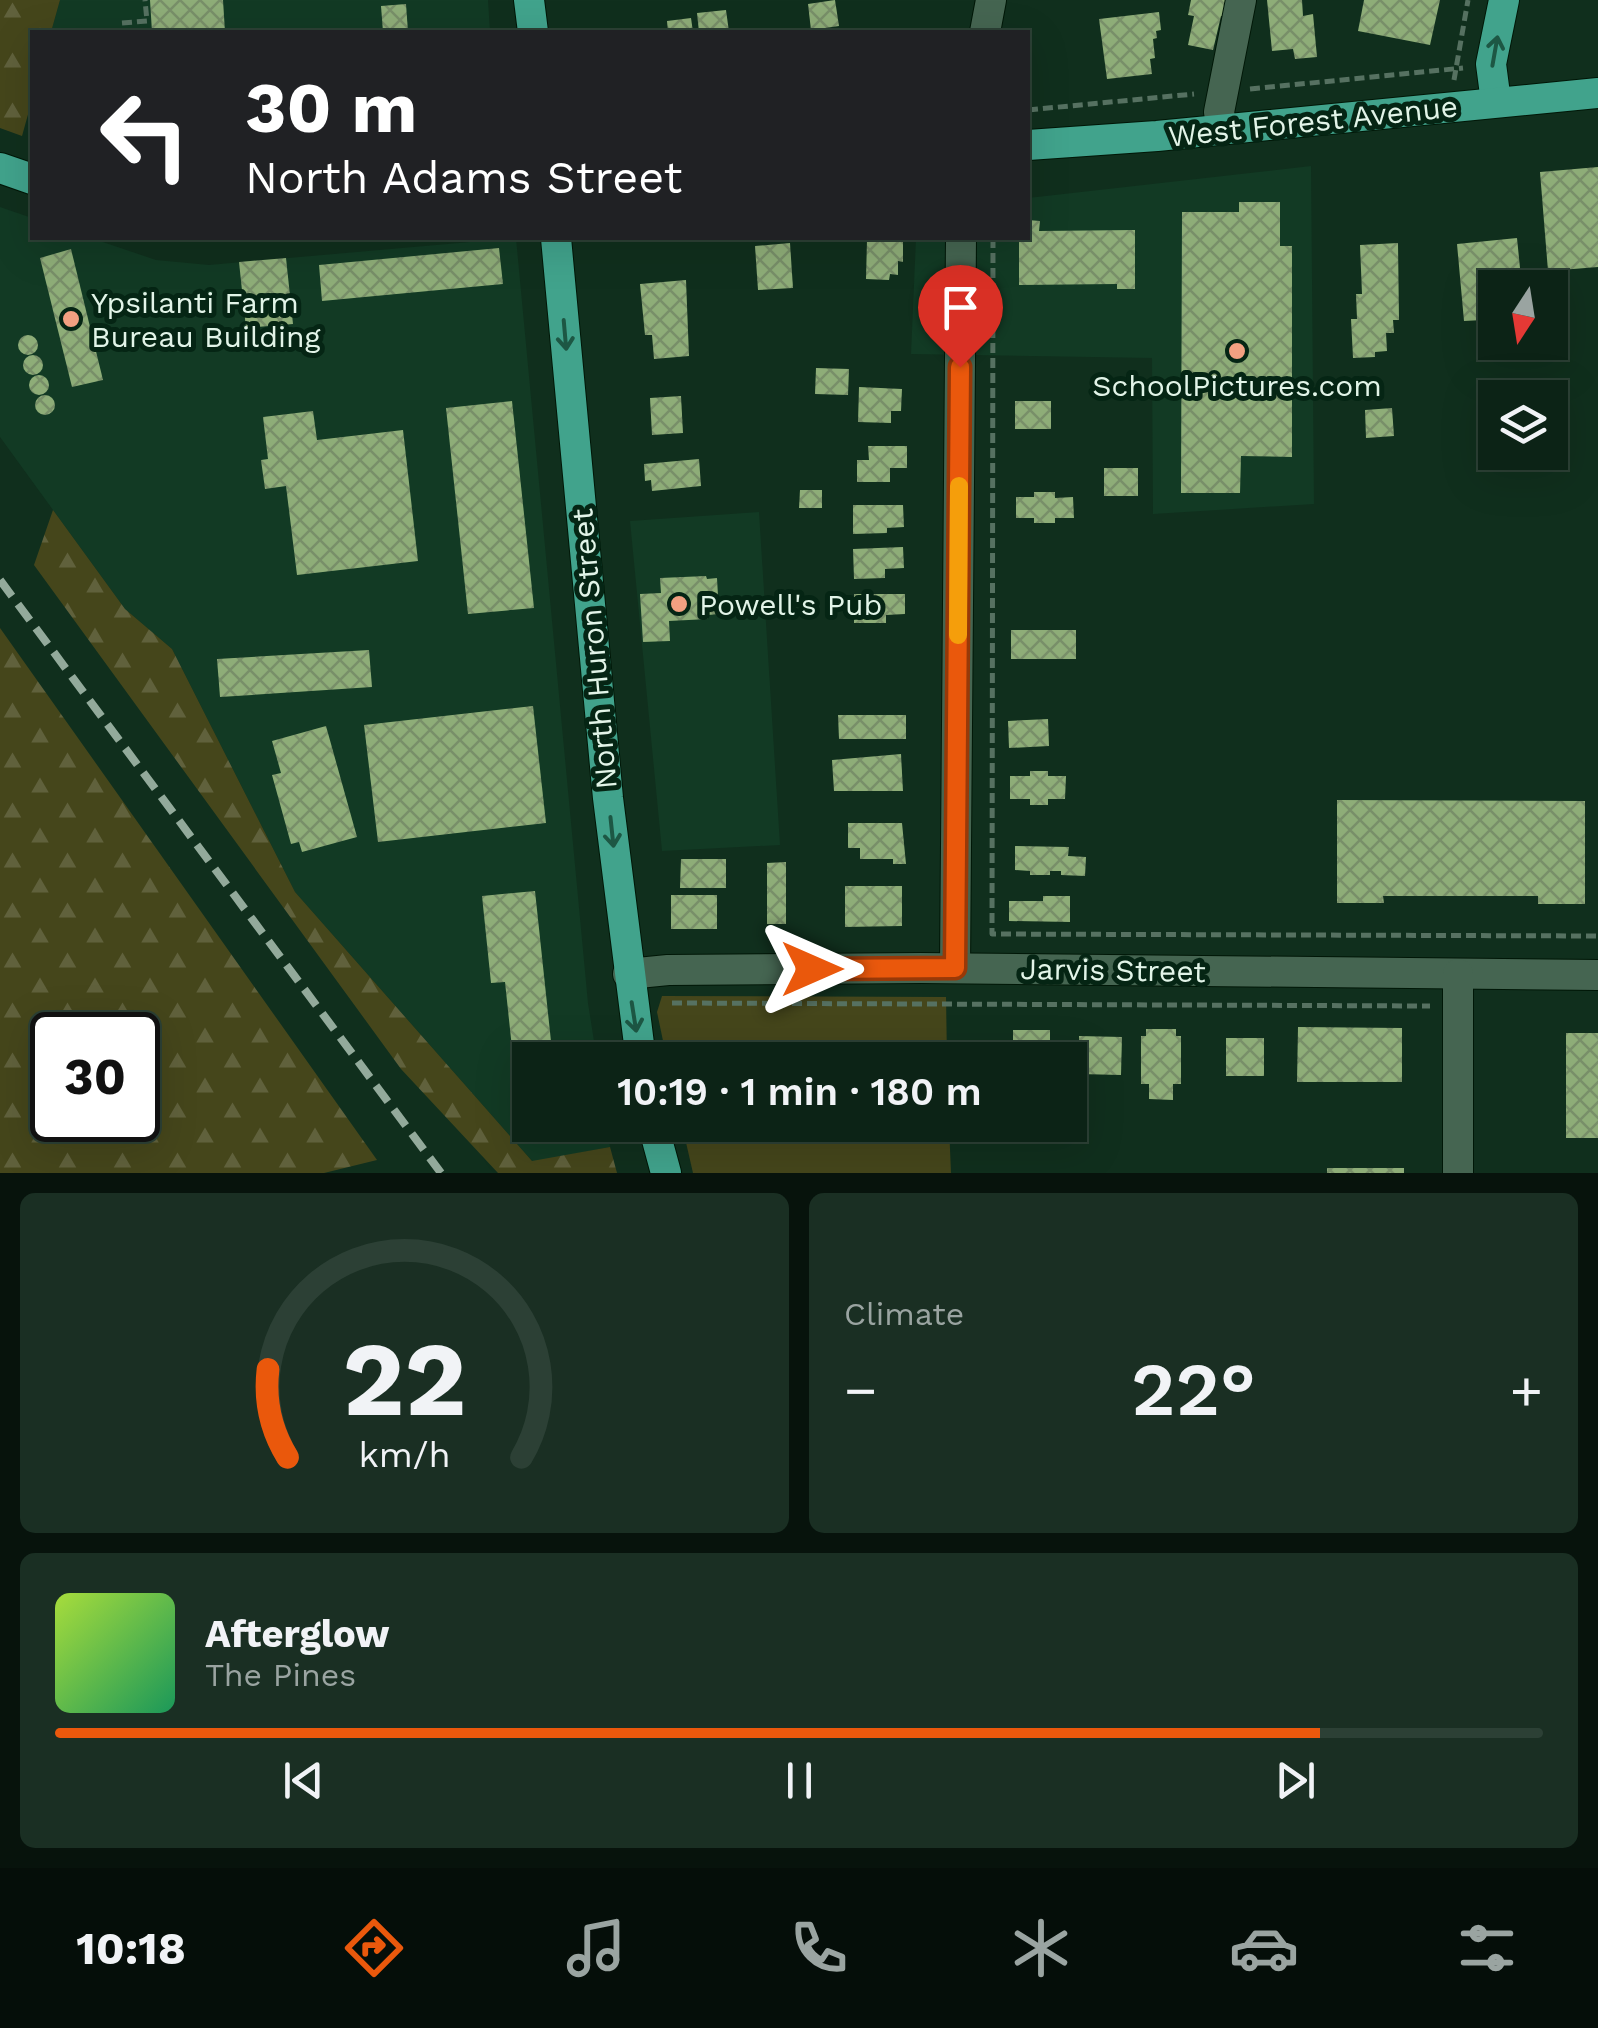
<!DOCTYPE html>
<html lang="en">
<head>
<meta charset="utf-8">
<style>
	:root { --surface:#0c2316; --page:#1a2f23; --text:#f1f3f6; --muted:#9aa4a1; --line:#2c4035; --accent:#ea580c }
	body { margin:0; font-family:"Work Sans",sans-serif; background:var(--page); color:var(--text); height:100vh; display:flex; flex-direction:column; font-size:38px; white-space:nowrap }
	* { box-sizing:border-box; margin:0 }
	p { font-size:32px; color:var(--muted) }
	.icon { flex:none; width:55px; height:55px; fill:none; stroke:currentColor; stroke-width:2; stroke-linecap:round; stroke-linejoin:round }
	.map { position:relative; height:1173px; overflow:hidden }
	.side { display:flex; flex-direction:column; gap:20px; padding:20px; background:#07130c; flex:1 }
	.side>* { flex:none }
	.guide { position:absolute; left:30px; top:30px; width:1000px; height:210px; border-radius:0px; box-shadow:0 10px 40px #0002,0 0 0 2px var(--line); background:#202124; color:#fff; overflow:hidden }
	.needle { width:65px; rotate:192deg }
	.tools { position:absolute; left:1478px; top:270px; display:grid; gap:20px }
	.tools a { display:grid; place-items:center; width:90px; height:90px; border-radius:0px; background:var(--surface); box-shadow:0 10px 40px #0002,0 0 0 2px var(--line); font-size:50px }
	.speed { position:absolute; left:30px; top:1012px; display:flex; gap:20px; font-size:50px; font-weight:700; text-align:center }
	.speed>* { display:grid; place-content:center; width:130px; height:130px; border-radius:50%; background:var(--surface); box-shadow:0 10px 40px #0002,0 0 0 2px var(--line); line-height:1 }
	.speed .limit { border:5px solid #111; border-radius:15px; background:#fff; color:#111 }
	.pin { position:absolute; display:grid; place-items:center; width:85px; height:85px; color:#fff; margin:-102px -42px; border-radius:50% 50% 50% 0; rotate:-45deg; box-shadow:0 0 10px #0007 }
	.pin .icon { rotate:45deg }
	.me { position:absolute; width:110px; margin:-55px; rotate:90deg; stroke-linejoin:round; filter:drop-shadow(0 0 8px #0008) }
	.turn { display:flex; align-items:center; gap:35px; height:210px; padding:0 50px; font-size:45px }
	.turn .icon { width:130px; height:130px; stroke-width:2.5 }
	.turn b { display:block; font-size:70px; line-height:85px }
	.big { font-size:75px; font-weight:600; line-height:1.1 }
	.side .widget { flex:1; display:flex; flex-direction:column; justify-content:center; gap:15px; min-width:0; padding:0 35px; border-radius:15px; background:var(--page) }
	.side .dial { align-items:center; gap:0 }
	.dial svg { height:260px; overflow:visible; fill:none; stroke:var(--line); stroke-width:7; stroke-linecap:round; text-anchor:middle }
	.dial text { fill:var(--text); stroke:none }
	.song { display:flex; align-items:center; gap:30px }
	.cover { width:120px; height:120px; border-radius:15px; background:linear-gradient(135deg,hsl(80 70% 55%),hsl(150 70% 35%)) }
	.played { height:10px; border-radius:5px; background:linear-gradient(90deg,var(--accent) 85%,var(--line) 85%) }
	.keys { display:flex; justify-content:space-around; direction:ltr }
	.heat { display:flex; justify-content:space-between; align-items:center; font-size:55px; direction:ltr }
	.side .tiles { flex:1; display:grid; gap:20px; grid-template-columns:1fr 1fr }
	.widget:last-child { grid-column:span 2 }
	.trip { position:absolute; left:512px; top:1042px; width:575px; height:100px; border-radius:0px; background:var(--surface); box-shadow:0 10px 40px #0002,0 0 0 2px var(--line); font-weight:600; line-height:100px; text-align:center }
	.menu { display:flex; height:160px; justify-content:space-around; align-items:center; background:#050e09; color:var(--muted) }
	.menu .icon { width:70px; height:70px }
	.menu .selected { color:var(--accent) }
	.menu b { font-size:45px; color:var(--text) }
	.map>svg:first-child { display:block }
	.built { fill:#123a24 }
	.grass { fill:#45461b }
	.forest { fill:url(#forest-firs); fill-rule:evenodd }
	.building { fill:url(#building-cross-hatch) }
	.lines { fill:none; stroke-linecap:round; stroke-linejoin:round }
	.minor-casing { stroke:#001707; stroke-width:32 }
	.major-casing { stroke:#001707; stroke-width:32 }
	.path { stroke:#567161; stroke-width:5; stroke-dasharray:10 5; stroke-linecap:butt }
	.minor { stroke:#456551; stroke-width:30 }
	.major { stroke:#41a38c; stroke-width:30 }
	.rail { stroke:#93aa9b; stroke-width:8; stroke-dasharray:20 10; stroke-linecap:butt }
	.oneway { stroke:#1d5744 }
	.route-casing { stroke:#983908; stroke-width:25 }
	.route { stroke:#ea580c; stroke-width:18 }
	.slow { stroke:#f59e0b; stroke-width:18 }
	.poi-dot { fill:#f2a081; stroke:#052514; stroke-width:4 }
	.labels { text-anchor:middle; dominant-baseline:central; stroke-width:10; stroke-linejoin:round; paint-order:stroke }
	.street-label { font-size:30px; fill:#e2f4e8; stroke:#052514 }
	.poi-label { font-size:30px; fill:#e2f4e8; stroke:#052514; text-anchor:start }
</style>
</head>
<body>
<div class="map">
<svg width="1598" height="1173" viewBox="0 0 1598 1173">
	<defs>
		<pattern id="forest-firs" width="22" height="20" patternUnits="userSpaceOnUse" patternTransform="scale(2.5)"><rect width="22" height="20" fill="#45461b"/><path d="M5 1l3.5 6h-7zM16 11l3.5 6h-7z" fill="#60613c"/></pattern>
		<pattern id="building-cross-hatch" width="8" height="8" patternUnits="userSpaceOnUse" patternTransform="scale(2.5)"><rect width="8" height="8" fill="#8ead78"/><path d="M0 0l8 8M0 8l8-8" fill="none" stroke="#788f69"/></pattern>
	</defs>
	<rect width="100%" height="100%" fill="#102f1d"/>
	<g class="built">
		<path d="M 60,0 L 488,0 L 490,32 L 51,32 Z"/>
		<path d="M 1311,166 L 1314,504 L 1153,514 L 1152,358 L 911,354 L 916,238 L 1028,238 L 1028,198 Z"/>
		<path d="M 0,207 L 32,218 L 32,238 L 91,238 L 156,260 L 209,265 L 516,238 L 588,1003 L 597,1060 L 530,1060 L 530,1125 L 607,1125 L 610,1147 L 533,1162 L 295,892 L 172,649 L 125,609 L 0,437 Z"/>
		<path d="M 759,512 L 780,845 L 662,851 L 630,521 Z"/>
	</g>
	<g class="grass">
		<path d="M 662,996 L 946,997 L 947,1060 L 667,1060 L 657,1012 Z"/>
		<path d="M 682,1125 L 949,1125 L 951,1173 L 693,1173 Z"/>
	</g>
	<g class="forest">
		<path d="M 0,0 L 60,0 L 51,32 L 32,32 L 32,100 L 22,136 L 0,128 Z"/>
		<path d="M 53,510 L 125,609 L 172,649 L 295,892 L 532,1161 L 610,1147 L 617,1173 L 498,1173 L 401,1069 L 34,565 Z"/>
		<path d="M 0,628 L 377,1160 L 324,1173 L 0,1173 ZM 52,1035 L 138,1035 L 138,1120 L 52,1120 Z"/>
	</g>
	<g class="building">
		<path d="M 150,0 L 223,0 L 225,32 L 152,32 Z"/>
		<path d="M 835,0 L 839,26 L 811,30 L 808,4 Z"/>
		<path d="M 1191,0 L 1230,0 L 1226,17 L 1221,16 L 1213,50 L 1188,45 L 1194,16 L 1188,15 Z"/>
		<path d="M 1267,0 L 1302,0 L 1303,16 L 1313,14 L 1317,57 L 1295,59 L 1293,49 L 1272,51 Z"/>
		<path d="M 1364,0 L 1440,0 L 1430,45 L 1358,31 Z"/>
		<path d="M 406,4 L 408,32 L 383,32 L 381,6 Z"/>
		<path d="M 726,10 L 729,32 L 699,32 L 697,13 Z"/>
		<path d="M 1159,12 L 1161,30 L 1156,31 L 1157,38 L 1153,39 L 1155,58 L 1150,59 L 1152,74 L 1107,79 L 1099,19 Z"/>
		<path d="M 691,18 L 693,32 L 668,32 L 667,21 Z"/>
		<path d="M 1598,167 L 1598,267 L 1548,271 L 1540,172 Z"/>
		<path d="M 1239,202 L 1280,202 L 1280,246 L 1292,246 L 1292,457 L 1241,456 L 1240,493 L 1181,493 L 1182,212 L 1239,212 Z"/>
		<path d="M 1028,220 L 1040,221 L 1039,231 L 1135,230 L 1135,289 L 1117,289 L 1117,284 L 1019,285 L 1019,238 L 1028,238 Z"/>
		<path d="M 874,238 L 903,238 L 903,262 L 898,261 L 898,275 L 890,274 L 889,280 L 866,279 L 867,240 Z"/>
		<path d="M 1517,238 L 1522,288 L 1495,288 L 1495,344 L 1485,345 L 1483,320 L 1464,321 L 1457,244 Z"/>
		<path d="M 790,243 L 793,288 L 758,290 L 755,246 Z"/>
		<path d="M 1398,243 L 1399,320 L 1393,320 L 1394,333 L 1386,333 L 1387,351 L 1375,352 L 1375,357 L 1353,358 L 1351,319 L 1357,319 L 1356,294 L 1362,294 L 1360,245 Z"/>
		<path d="M 499,248 L 503,284 L 322,301 L 319,265 Z"/>
		<path d="M 71,249 L 103,380 L 72,387 L 40,258 Z"/>
		<path d="M 286,258 L 293,324 L 246,328 L 239,262 Z"/>
		<path d="M 686,280 L 689,356 L 654,359 L 652,335 L 645,335 L 640,284 Z"/>
		<circle cx="28" cy="345" r="10"/>
		<circle cx="33" cy="365" r="10"/>
		<path d="M 816,368 L 849,369 L 848,395 L 815,394 Z"/>
		<circle cx="39" cy="385" r="10"/>
		<path d="M 859,387 L 902,389 L 901,411 L 891,411 L 891,423 L 858,422 Z"/>
		<circle cx="45" cy="405" r="10"/>
		<path d="M 681,396 L 683,433 L 652,435 L 650,398 Z"/>
		<path d="M 512,401 L 534,608 L 468,614 L 446,408 Z"/>
		<rect x="1015" y="401" width="36" height="28"/>
		<path d="M 1392,408 L 1394,436 L 1366,438 L 1365,410 Z"/>
		<path d="M 313,411 L 317,440 L 403,430 L 418,561 L 297,575 L 286,486 L 265,489 L 261,460 L 268,459 L 263,417 Z"/>
		<path d="M 868,446 L 907,446 L 907,468 L 890,468 L 890,482 L 857,482 L 857,460 L 869,460 Z"/>
		<path d="M 699,459 L 701,486 L 652,491 L 651,480 L 645,481 L 644,464 Z"/>
		<rect x="1104" y="468" width="34" height="28"/>
		<path d="M 800,490 L 822,490 L 822,508 L 799,508 Z"/>
		<path d="M 1034,492 L 1055,492 L 1055,498 L 1073,497 L 1074,518 L 1055,518 L 1055,523 L 1034,523 L 1034,518 L 1016,518 L 1016,497 L 1034,497 Z"/>
		<path d="M 853,505 L 903,505 L 904,527 L 887,528 L 887,533 L 853,534 Z"/>
		<path d="M 903,547 L 904,568 L 885,569 L 885,578 L 854,579 L 853,549 Z"/>
		<path d="M 706,576 L 707,579 L 717,578 L 719,614 L 708,615 L 708,619 L 669,621 L 670,641 L 643,642 L 640,594 L 661,593 L 660,578 Z"/>
		<path d="M 854,594 L 905,594 L 905,614 L 886,615 L 886,623 L 854,623 Z"/>
		<rect x="1011" y="630" width="65" height="29"/>
		<path d="M 369,650 L 372,687 L 220,697 L 217,659 Z"/>
		<path d="M 533,706 L 546,823 L 378,842 L 364,725 Z"/>
		<path d="M 838,715 L 906,715 L 906,739 L 839,739 Z"/>
		<path d="M 1048,719 L 1049,746 L 1009,748 L 1008,721 Z"/>
		<path d="M 326,726 L 357,837 L 302,852 L 299,842 L 291,844 L 272,775 L 281,773 L 272,741 Z"/>
		<path d="M 901,754 L 903,791 L 834,791 L 832,760 Z"/>
		<path d="M 1030,771 L 1048,771 L 1048,776 L 1066,776 L 1065,799 L 1048,799 L 1048,805 L 1030,805 L 1030,799 L 1010,799 L 1010,776 L 1030,776 Z"/>
		<path d="M 1337,800 L 1585,801 L 1585,904 L 1538,904 L 1538,896 L 1383,896 L 1384,903 L 1337,903 Z"/>
		<path d="M 848,823 L 902,823 L 906,864 L 893,864 L 893,859 L 860,859 L 860,848 L 848,848 Z"/>
		<path d="M 1015,846 L 1069,847 L 1068,856 L 1086,857 L 1085,876 L 1061,875 L 1061,871 L 1050,871 L 1050,875 L 1030,875 L 1030,871 L 1015,870 Z"/>
		<path d="M 681,859 L 726,859 L 726,888 L 680,888 Z"/>
		<path d="M 786,862 L 786,924 L 767,924 L 767,863 Z"/>
		<path d="M 845,886 L 902,886 L 902,926 L 845,927 Z"/>
		<path d="M 535,891 L 553,1060 L 530,1060 L 530,1065 L 514,1067 L 505,982 L 491,983 L 482,896 Z"/>
		<rect x="671" y="895" width="46" height="34"/>
		<path d="M 1043,896 L 1070,896 L 1070,922 L 1009,921 L 1009,901 L 1043,901 Z"/>
		<path d="M 1298,1027 L 1402,1028 L 1402,1082 L 1297,1082 Z"/>
		<path d="M 1146,1029 L 1176,1029 L 1176,1036 L 1181,1036 L 1181,1084 L 1173,1084 L 1173,1100 L 1149,1099 L 1149,1084 L 1141,1084 L 1141,1036 L 1146,1036 Z"/>
		<rect x="1013" y="1030" width="37" height="30"/>
		<rect x="1566" y="1033" width="32" height="105"/>
		<path d="M 1079,1036 L 1122,1037 L 1121,1075 L 1079,1074 Z"/>
		<rect x="1226" y="1038" width="38" height="38"/>
		<rect x="1327" y="1168" width="77" height="5"/>
	</g>
	<g class="lines">
		<g class="minor-casing">
			<g id="minor">
				<path d="M 985,32 L 991,0"/>
				<path d="M 1222,129 L 1219,112 L 1241,0"/>
				<path d="M 955,968 L 961,238"/>
				<path d="M 628,974 L 668,970 L 921,968 L 1598,975"/>
				<path d="M 1458,1173 L 1458,974"/>
			</g>
		</g>
		<g class="major-casing">
			<g id="major">
				<path d="M 529,0 L 533,32"/>
				<path d="M 1496,102 L 1491,64 L 1504,0"/>
				<path d="M 1028,145 L 1157,136 L 1598,93"/>
				<path d="M 0,168 L 32,179"/>
				<path d="M 556,238 L 608,798 L 641,1060"/>
				<path d="M 653,1125 L 666,1173"/>
			</g>
		</g>
		<g class="path">
			<path d="M 122,23 L 147,21 L 145,0"/>
			<path d="M 1454,80 L 1468,0"/>
			<path d="M 1250,89 L 1463,68"/>
			<path d="M 1028,110 L 1194,94"/>
			<path d="M 993,238 L 992,934 L 1598,936"/>
			<path d="M 672,1003 L 1430,1006"/>
		</g>
		<use href="#minor" class="minor"/>
		<use href="#major" class="major"/>
		<path class="rail" d="M 0,580 L 441,1173"/>
	</g>
	<defs><path id="oneway-shaft" d="M-6 0H5M1.5-3L5.5 0L1.5 3" fill="none" stroke-width="1.6" stroke-linecap="round" stroke-linejoin="round" transform="scale(2.5)"/></defs>
	<g class="oneway">
		<use href="#oneway-shaft" transform="translate(1495 51) rotate(-80)"/>
		<use href="#oneway-shaft" transform="translate(565 335) rotate(85)"/>
		<use href="#oneway-shaft" transform="translate(612 832) rotate(84)"/>
		<use href="#oneway-shaft" transform="translate(634 1017) rotate(81)"/>
	</g>
	<g class="lines">
		<g class="route-casing">
			<path id="route" d="M 812,969 L 955,968 L 960,367"/>
		</g>
		<use href="#route" class="route"/>
		<path class="slow" d="M 958,635 L 959,486"/>
	</g>
	<g class="poi-dot">
		<circle cx="71" cy="319" r="10"/>
		<circle cx="1237" cy="351" r="10"/>
		<circle cx="679" cy="604" r="10"/>
	</g>
	<g class="labels">
		<g class="street-label">
			<text transform="translate(1313 121) rotate(-6)">West Forest Avenue</text>
			<text transform="translate(594 649) rotate(-95)">North Huron Street</text>
			<text transform="translate(1113 970) rotate(1)">Jarvis Street</text>
		</g>
		<g class="poi-label">
			<text x="91" y="302">Ypsilanti Farm<tspan x="91" dy="34">Bureau Building</tspan></text>
			<text x="1237" y="385" text-anchor="middle">SchoolPictures.com</text>
			<text x="699" y="604">Powell's Pub</text>
		</g>
	</g>
</svg>
<div class="tools">
<a><svg class="needle" viewBox="-14 -14 28 28"><path d="M0-13l5 13h-10z" fill="#e53935"/><path d="M0 13l5-13h-10z" fill="#9aa4a1"/></svg></a>
<a><svg class="icon" aria-label="layers" viewBox="0 0 24 24"><path d="M12 4l9 5-9 5-9-5zM3 14l9 5 9-5"/></svg></a>
</div>
<div class="speed"><div class="limit">30</div></div>
<div class="pin" style="left:960px;top:367px;background:#d93025"><svg class="icon" aria-label="arrive" viewBox="0 0 24 24"><path d="M6 21V4h12l-3 4 3 4H6"/></svg></div>
<svg class="me" style="left:812px;top:969px" viewBox="-20 -20 40 40"><path d="M0-17L14 15 0 8-14 15z" fill="#ea580c" stroke="#fff" stroke-width="4"/></svg>
<div class="trip">10:19 · 1 min · 180 m</div>
<div class="guide">
<div class="turn"><svg class="icon" aria-label="left" viewBox="0 0 24 24"><path d="M17 20v-9H6M10 6l-5 5 5 5"/></svg><div><b>30 m</b>North Adams Street</div></div>
</div>
</div>
<section class="side">
<div class="tiles">
<div class="widget dial"><svg viewBox="0 0 100 80">
<path d="M14 69A42 42 0 1 1 86 69"/>
<path d="M14 69A42 42 0 0 1 8 42" stroke="#ea580c"/>
<text x="50" y="56" font-size="32" font-weight="700">22</text>
<text x="50" y="72" font-size="11">km/h</text>
</svg></div>
<div class="widget"><p>Climate</p>
<div class="heat"><a>−</a><b class="big">22°</b><a>+</a></div>
</div>
<div class="widget">
<div class="song"><i class="cover"></i><div><b>Afterglow</b><p>The Pines</p></div></div>
<div class="played"></div>
<div class="keys"><svg class="icon" aria-label="previous" viewBox="0 0 24 24"><path d="M18 5L8 12l10 7zM5 5v14"/></svg><svg class="icon" aria-label="pause" viewBox="0 0 24 24"><path d="M8 5v14M16 5v14"/></svg><svg class="icon" aria-label="next" viewBox="0 0 24 24"><path d="M6 5l10 7-10 7zM19 5v14"/></svg></div>
</div>
</div>
</section>
<nav class="menu">
<b>10:18</b>
<svg class="icon selected" aria-label="directions" viewBox="0 0 24 24"><path d="M12 3l9 9-9 9-9-9zM9 14v-3h6M13 9l2 2-2 2"/></svg>
<svg class="icon" aria-label="music" viewBox="0 0 24 24"><path d="M9 18V5l10-2v13"/><circle cx="6" cy="18" r="3"/><circle cx="16" cy="16" r="3"/></svg>
<svg class="icon" aria-label="phone" viewBox="0 0 24 24"><path d="M5 4h4l2 5-3 2q2 4 5 5l2-3 5 2v4C11 20 4 13 5 4z"/></svg>
<svg class="icon" aria-label="climate" viewBox="0 0 24 24"><path d="M12 3v18M4 7l16 10M4 17L20 7"/></svg>
<svg class="icon" aria-label="car" viewBox="0 0 24 24"><path d="M5 17H2v-5l4-1 3-4h7l3 4 3 1v5h-3M9 17h6M6 11h13"/><circle cx="7" cy="17" r="2"/><circle cx="17" cy="17" r="2"/></svg>
<svg class="icon" aria-label="filters" viewBox="0 0 24 24"><path d="M4 7h16M4 17h16"/><circle cx="9" cy="7" r="2"/><circle cx="15" cy="17" r="2"/></svg>
</nav>
</body>
</html>
